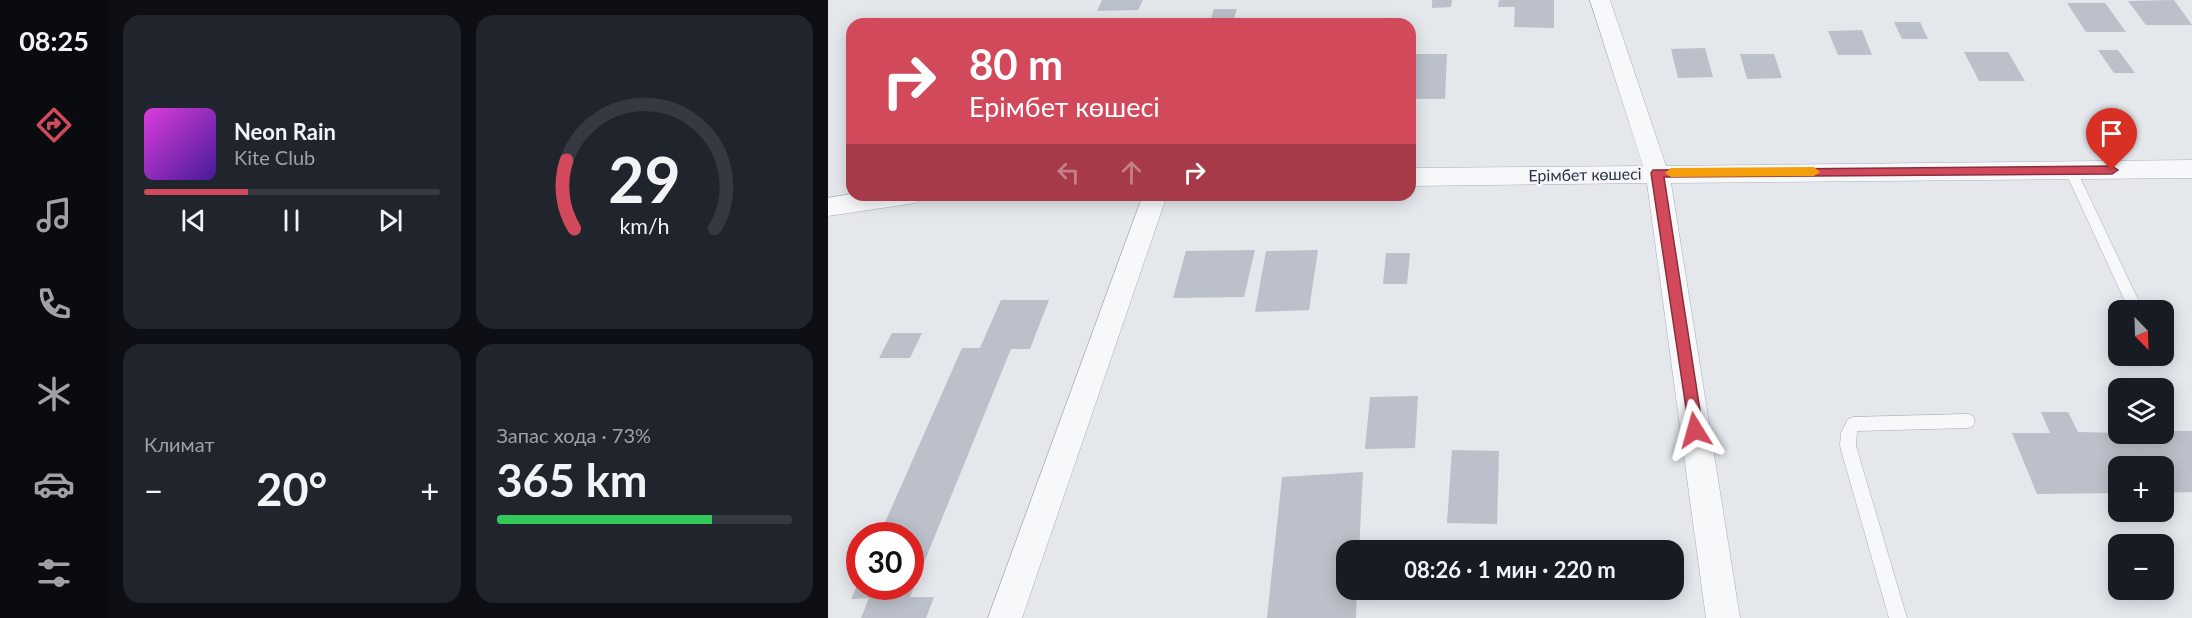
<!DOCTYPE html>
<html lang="ru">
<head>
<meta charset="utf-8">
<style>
	:root { --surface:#171b24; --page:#20242c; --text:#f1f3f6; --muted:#9ea1a6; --line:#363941; --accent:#d1495b }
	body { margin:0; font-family:Lato,sans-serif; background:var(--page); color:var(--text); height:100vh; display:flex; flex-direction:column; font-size:22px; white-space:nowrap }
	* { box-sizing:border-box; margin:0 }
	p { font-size:20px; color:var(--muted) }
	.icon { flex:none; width:33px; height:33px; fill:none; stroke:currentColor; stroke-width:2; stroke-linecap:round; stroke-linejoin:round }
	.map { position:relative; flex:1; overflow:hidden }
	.panel { display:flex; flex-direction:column; gap:15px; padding:15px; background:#0d0f14; width:720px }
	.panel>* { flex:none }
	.top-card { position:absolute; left:18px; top:18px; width:570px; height:183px; border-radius:18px; box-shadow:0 3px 15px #0003; background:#d1495b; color:#fff; overflow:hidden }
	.needle { width:39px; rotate:157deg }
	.buttons { position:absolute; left:1280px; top:300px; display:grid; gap:12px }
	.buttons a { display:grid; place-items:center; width:66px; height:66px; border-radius:12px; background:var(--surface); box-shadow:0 3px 15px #0003; font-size:30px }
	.speed { position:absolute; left:18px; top:522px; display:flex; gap:12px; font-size:30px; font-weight:700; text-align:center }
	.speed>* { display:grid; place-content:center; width:78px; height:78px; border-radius:50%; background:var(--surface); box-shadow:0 3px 15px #0003; line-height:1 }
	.speed .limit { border:9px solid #d22; background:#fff; color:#111 }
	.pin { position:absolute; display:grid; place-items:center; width:51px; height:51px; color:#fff; margin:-62px -26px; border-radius:50% 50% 50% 0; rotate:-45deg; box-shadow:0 0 6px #0007 }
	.pin .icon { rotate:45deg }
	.me { position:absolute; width:66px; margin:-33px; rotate:352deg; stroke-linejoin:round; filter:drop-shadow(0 0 4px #0008) }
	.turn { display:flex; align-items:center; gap:21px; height:126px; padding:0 24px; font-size:27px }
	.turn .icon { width:78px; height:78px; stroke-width:2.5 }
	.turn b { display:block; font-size:42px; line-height:51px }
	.lanes { display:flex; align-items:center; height:57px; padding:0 24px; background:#0003; justify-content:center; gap:30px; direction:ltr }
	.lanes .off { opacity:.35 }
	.big { font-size:45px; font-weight:700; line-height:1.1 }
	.panel .tile { flex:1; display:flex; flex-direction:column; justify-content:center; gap:9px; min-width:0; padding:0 21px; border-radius:18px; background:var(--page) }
	.panel .dial { align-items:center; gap:0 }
	.dial svg { height:156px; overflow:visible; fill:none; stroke:var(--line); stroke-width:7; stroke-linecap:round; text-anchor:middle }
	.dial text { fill:var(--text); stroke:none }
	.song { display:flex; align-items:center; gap:18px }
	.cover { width:72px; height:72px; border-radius:9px; background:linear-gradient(135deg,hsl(300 70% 55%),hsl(260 70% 35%)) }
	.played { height:6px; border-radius:3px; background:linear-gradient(90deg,var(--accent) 35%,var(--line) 35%) }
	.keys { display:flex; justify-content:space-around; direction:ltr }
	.heat { display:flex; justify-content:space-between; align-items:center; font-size:33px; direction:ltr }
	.charge { height:9px; border-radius:4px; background:linear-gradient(90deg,#34c759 73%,var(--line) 0) }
	.panel .tiles { flex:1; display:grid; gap:15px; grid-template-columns:repeat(2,1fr) }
	.trip { position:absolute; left:508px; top:540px; width:348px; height:60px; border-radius:18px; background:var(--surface); box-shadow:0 3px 15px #0003; font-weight:700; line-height:60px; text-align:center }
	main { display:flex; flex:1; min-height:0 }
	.tabs { display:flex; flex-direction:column; width:108px; justify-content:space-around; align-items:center; background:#090b0e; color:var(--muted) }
	.tabs .icon { width:42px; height:42px }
	.tabs .selected { color:var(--accent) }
	.tabs b { font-size:27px; color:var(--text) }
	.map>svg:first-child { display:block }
	.building { fill:#bbc0ca }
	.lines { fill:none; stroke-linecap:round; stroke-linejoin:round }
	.lane-casing { stroke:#a9aeb7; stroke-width:1 }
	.street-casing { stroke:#a9aeb7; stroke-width:1 }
	.lane { fill:#f7f8fa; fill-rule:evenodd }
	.street { fill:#f7f8fa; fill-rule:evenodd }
	.route { fill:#d1495b; stroke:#882f3b; stroke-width:1.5 }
	.slow { fill:#f59e0b }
	.labels { text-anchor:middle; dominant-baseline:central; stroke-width:5; stroke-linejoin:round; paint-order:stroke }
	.street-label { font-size:16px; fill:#2b3445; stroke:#f4f6f9 }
</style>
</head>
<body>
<main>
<nav class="tabs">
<b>08:25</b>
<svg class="icon selected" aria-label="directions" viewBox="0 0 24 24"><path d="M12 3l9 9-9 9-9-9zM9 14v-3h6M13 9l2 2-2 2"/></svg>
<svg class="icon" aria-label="music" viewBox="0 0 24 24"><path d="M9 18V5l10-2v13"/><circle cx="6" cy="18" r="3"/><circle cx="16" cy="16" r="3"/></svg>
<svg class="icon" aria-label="phone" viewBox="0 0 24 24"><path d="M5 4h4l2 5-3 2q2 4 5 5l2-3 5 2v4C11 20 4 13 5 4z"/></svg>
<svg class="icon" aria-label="climate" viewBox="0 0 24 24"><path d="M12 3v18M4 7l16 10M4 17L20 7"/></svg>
<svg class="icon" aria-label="car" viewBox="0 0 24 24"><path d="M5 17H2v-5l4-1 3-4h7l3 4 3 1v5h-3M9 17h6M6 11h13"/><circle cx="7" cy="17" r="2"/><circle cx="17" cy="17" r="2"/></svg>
<svg class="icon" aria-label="filters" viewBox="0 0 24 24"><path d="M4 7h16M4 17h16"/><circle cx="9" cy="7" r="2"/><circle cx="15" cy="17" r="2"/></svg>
</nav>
<section class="panel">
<div class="tiles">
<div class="tile">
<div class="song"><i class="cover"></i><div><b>Neon Rain</b><p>Kite Club</p></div></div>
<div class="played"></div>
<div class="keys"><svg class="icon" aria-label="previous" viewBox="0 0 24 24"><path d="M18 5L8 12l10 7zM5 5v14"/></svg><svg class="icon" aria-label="pause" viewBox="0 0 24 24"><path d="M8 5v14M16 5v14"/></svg><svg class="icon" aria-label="next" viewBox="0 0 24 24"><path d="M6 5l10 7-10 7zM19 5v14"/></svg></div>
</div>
<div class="tile dial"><svg viewBox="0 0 100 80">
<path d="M14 69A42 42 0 1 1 86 69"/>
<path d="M14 69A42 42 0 0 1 10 34" stroke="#d1495b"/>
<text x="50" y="56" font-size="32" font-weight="700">29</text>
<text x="50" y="72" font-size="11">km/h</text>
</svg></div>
<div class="tile"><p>Климат</p>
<div class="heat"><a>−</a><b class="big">20°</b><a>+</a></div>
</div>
<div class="tile"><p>Запас хода · 73%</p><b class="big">365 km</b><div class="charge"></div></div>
</div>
</section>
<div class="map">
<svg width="1364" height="618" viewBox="0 0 1364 618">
	<rect width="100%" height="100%" fill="#e4e7ec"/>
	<g class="building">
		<path d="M 274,0 L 315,0 L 310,10 L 269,11 Z"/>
		<path d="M 604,0 L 624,0 L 623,7 L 604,8 Z"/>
		<path d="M 671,0 L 726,0 L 726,28 L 686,27 L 687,7 L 670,7 Z"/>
		<path d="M 1346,0 L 1364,25 L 1318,25 L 1300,1 Z"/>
		<path d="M 1239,3 L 1277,3 L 1298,32 L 1258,32 Z"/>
		<path d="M 386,9 L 409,9 L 405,21 L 382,22 Z"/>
		<path d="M 1066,22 L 1092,22 L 1100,39 L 1074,39 Z"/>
		<path d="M 1034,30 L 1044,55 L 1010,55 L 1000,31 Z"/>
		<path d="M 877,48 L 885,77 L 850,78 L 843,49 Z"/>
		<path d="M 1270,50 L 1290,50 L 1307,73 L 1286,73 Z"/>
		<path d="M 1136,52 L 1180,52 L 1197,81 L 1151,81 Z"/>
		<path d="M 582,54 L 619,54 L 617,99 L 582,99 Z"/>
		<path d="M 912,54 L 946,54 L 954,78 L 919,79 Z"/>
		<path d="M 427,250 L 416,297 L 345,298 L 358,251 Z"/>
		<path d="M 490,250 L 481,310 L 427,312 L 438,251 Z"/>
		<path d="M 558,253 L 582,253 L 579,284 L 555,284 Z"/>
		<path d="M 173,300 L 221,300 L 202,349 L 183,349 L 82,597 L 106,597 L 98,618 L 33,618 L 41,598 L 23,599 L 32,580 L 32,586 L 82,586 L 82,536 L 51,536 L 134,348 L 152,348 Z"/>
		<path d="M 64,333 L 94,333 L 82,358 L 51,358 Z"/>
		<path d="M 590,396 L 587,448 L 537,449 L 542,397 Z"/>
		<path d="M 1213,412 L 1240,412 L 1250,432 L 1335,434 L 1335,431 L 1364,431 L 1364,492 L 1335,493 L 1335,466 L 1290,466 L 1290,493 L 1209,494 L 1184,433 L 1222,433 Z"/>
		<path d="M 624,450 L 671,451 L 669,524 L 619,523 Z"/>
		<path d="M 535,472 L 531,550 L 519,550 L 519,590 L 529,590 L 528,618 L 439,618 L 454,477 Z"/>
	</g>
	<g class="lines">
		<g class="lane-casing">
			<g id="lane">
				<path d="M 1243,167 L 1249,171 L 1315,310 L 1301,310 L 1237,171 Z"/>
				<path d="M 1140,414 L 1145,416 L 1147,421 L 1145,426 L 1140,428 L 1029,431 L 1028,446 L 1079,618 L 1061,618 L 1012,446 L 1013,433 L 1020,419 L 1025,417 Z"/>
			</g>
		</g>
		<g class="street-casing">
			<g id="street">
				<path d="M 762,0 L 782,0 L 838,166 L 1364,160 L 1364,178 L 843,183 L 912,618 L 878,618 L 819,183 L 582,186 L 582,168 L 815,166 Z"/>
				<path d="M 24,194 L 24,195 L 93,195 L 90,202 L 81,204 L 0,216 L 0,198 Z"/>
				<path d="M 315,195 L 339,195 L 194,618 L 160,618 Z"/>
			</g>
		</g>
		<use href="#lane" class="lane"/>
		<use href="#street" class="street"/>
	</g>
	<path class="route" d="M 1284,166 L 1290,170 L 1284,174 L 836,177 L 875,430 L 873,435 L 867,437 L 862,435 L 823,173 L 825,170 Z"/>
	<path class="slow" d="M 986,167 L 992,172 L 986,176 L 843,177 L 837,173 L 843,168 Z"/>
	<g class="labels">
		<g class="street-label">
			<text transform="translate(757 174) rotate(-1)">Ерімбет көшесі</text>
		</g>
	</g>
</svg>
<div class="buttons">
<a><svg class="needle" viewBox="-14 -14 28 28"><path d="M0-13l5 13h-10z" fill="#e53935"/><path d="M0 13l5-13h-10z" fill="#9ea1a6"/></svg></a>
<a><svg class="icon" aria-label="layers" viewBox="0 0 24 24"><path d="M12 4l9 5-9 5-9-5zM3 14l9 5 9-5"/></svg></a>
<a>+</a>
<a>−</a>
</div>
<div class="speed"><div class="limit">30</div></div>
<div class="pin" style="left:1284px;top:170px;background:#d93025"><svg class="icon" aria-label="arrive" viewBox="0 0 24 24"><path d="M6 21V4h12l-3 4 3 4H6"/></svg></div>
<svg class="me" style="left:867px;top:430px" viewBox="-20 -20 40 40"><path d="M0-17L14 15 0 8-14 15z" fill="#d1495b" stroke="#fff" stroke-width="4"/></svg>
<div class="trip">08:26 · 1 мин · 220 m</div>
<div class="top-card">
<div class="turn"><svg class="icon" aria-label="right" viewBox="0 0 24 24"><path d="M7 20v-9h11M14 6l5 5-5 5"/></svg><div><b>80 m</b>Ерімбет көшесі</div></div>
<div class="lanes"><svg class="icon off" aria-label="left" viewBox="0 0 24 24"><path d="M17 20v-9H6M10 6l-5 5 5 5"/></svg><svg class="icon off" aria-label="ahead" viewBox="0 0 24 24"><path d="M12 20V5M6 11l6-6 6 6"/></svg><svg class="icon" aria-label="right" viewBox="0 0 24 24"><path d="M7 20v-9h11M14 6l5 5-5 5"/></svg></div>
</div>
</div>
</main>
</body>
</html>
